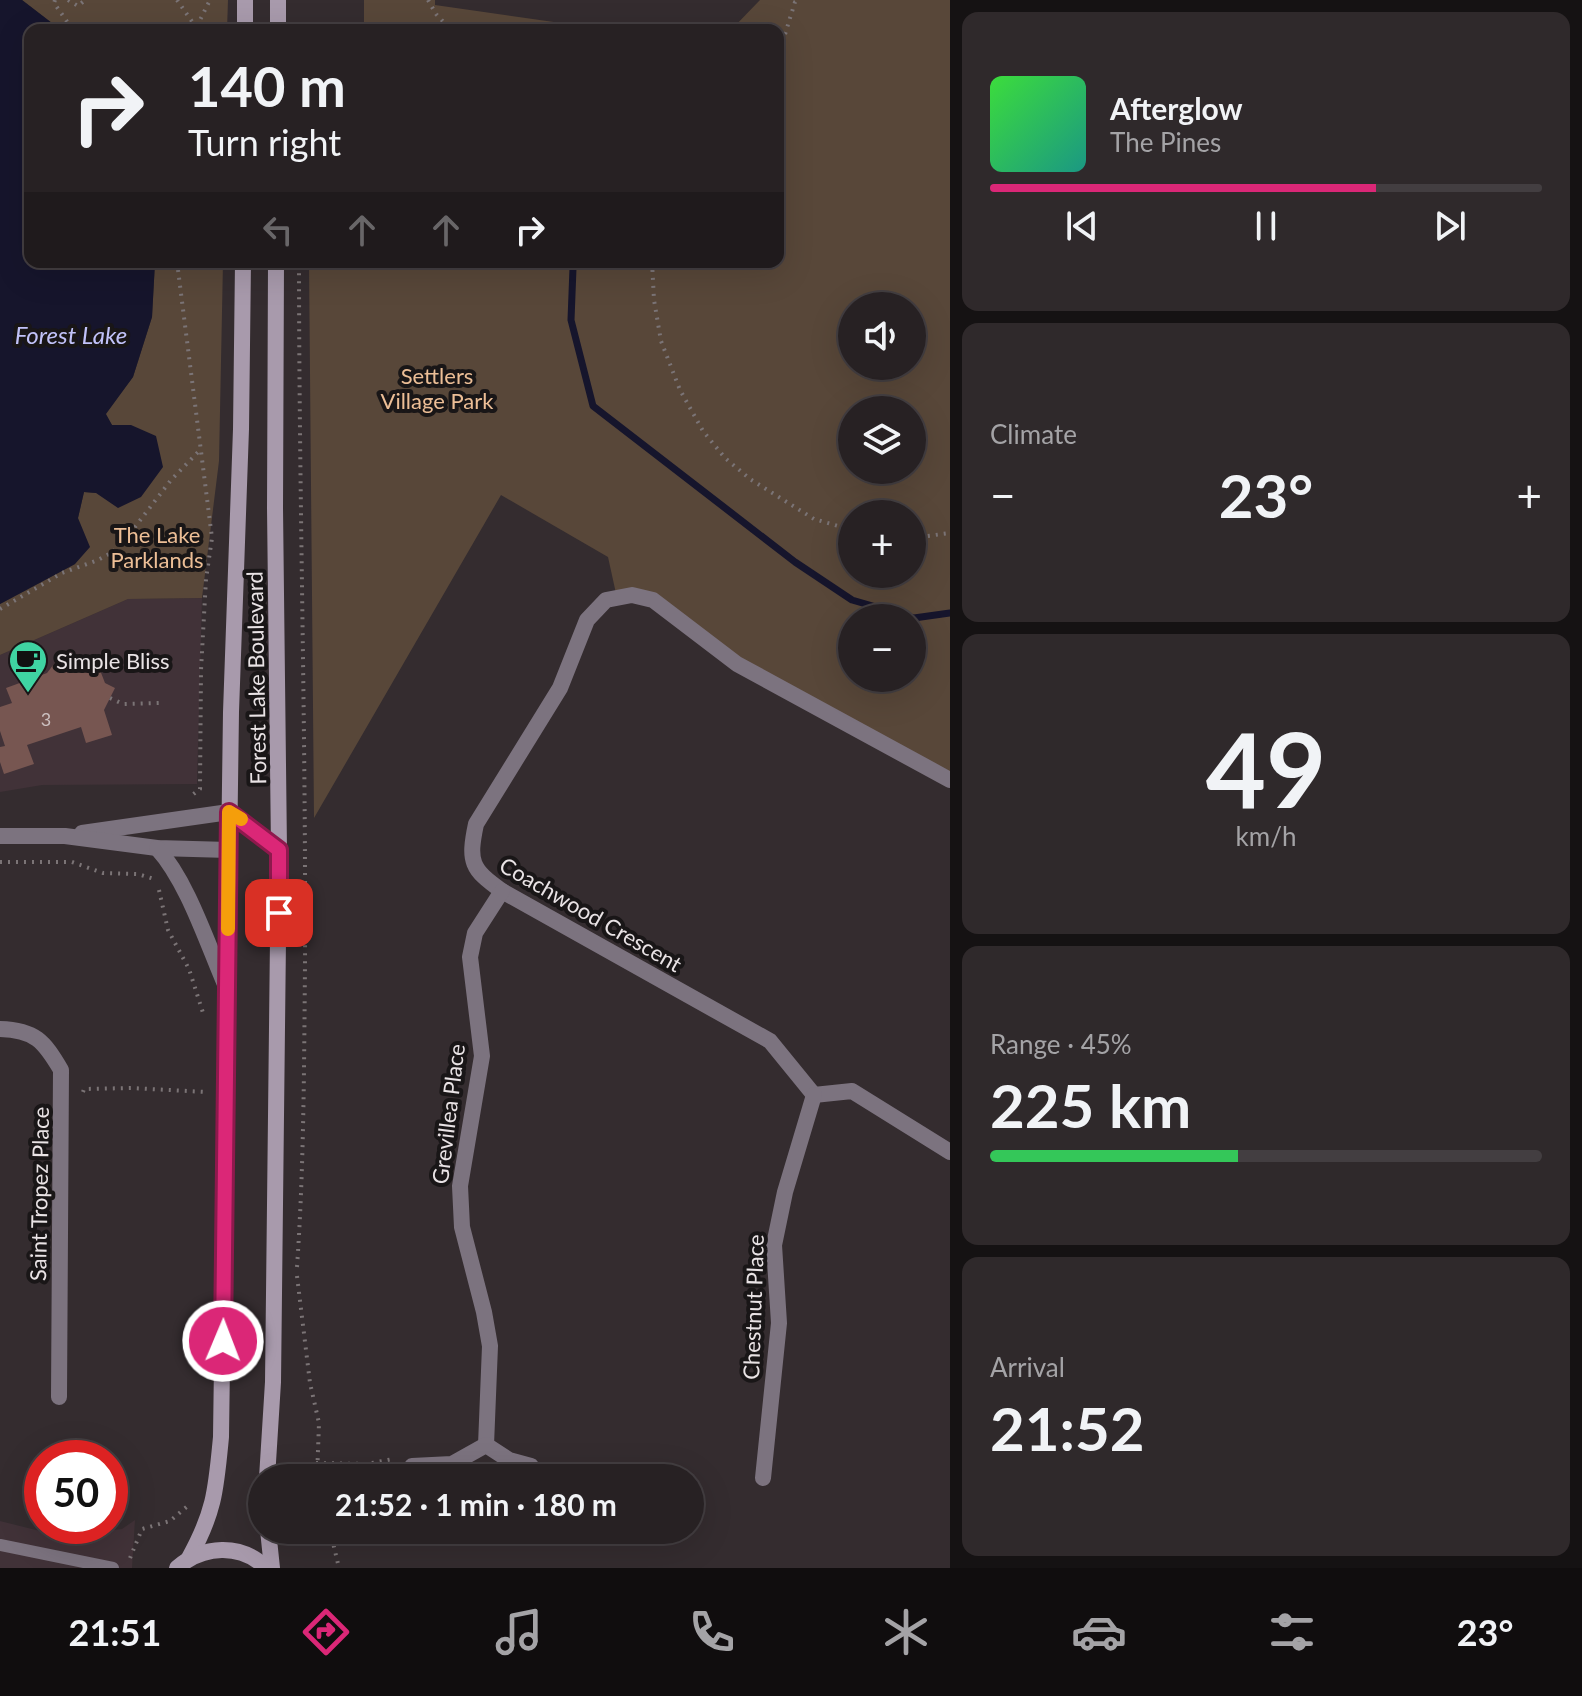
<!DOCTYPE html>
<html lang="en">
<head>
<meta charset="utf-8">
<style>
	:root { --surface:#272123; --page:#2f292b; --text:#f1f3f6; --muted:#a4a3a6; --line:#433e41; --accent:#db2777 }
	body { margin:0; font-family:Lato,sans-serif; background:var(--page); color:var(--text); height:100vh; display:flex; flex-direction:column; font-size:30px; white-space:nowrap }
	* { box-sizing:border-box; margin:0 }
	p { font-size:26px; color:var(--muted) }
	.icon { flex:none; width:44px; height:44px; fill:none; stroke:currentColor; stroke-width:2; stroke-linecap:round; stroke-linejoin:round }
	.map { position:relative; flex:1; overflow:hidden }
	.drawer { display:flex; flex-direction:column; gap:12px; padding:12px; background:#151213; width:632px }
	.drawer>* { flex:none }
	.guide { position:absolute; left:24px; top:24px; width:760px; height:244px; border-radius:16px; box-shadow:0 8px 32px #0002,0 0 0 2px var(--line); background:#272123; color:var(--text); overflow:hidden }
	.fabs { position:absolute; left:838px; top:292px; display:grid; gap:16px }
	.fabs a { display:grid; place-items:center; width:88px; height:88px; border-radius:50%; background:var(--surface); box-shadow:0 8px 32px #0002,0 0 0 2px var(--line); font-size:40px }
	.speed { position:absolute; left:24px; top:1440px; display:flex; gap:16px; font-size:40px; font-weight:700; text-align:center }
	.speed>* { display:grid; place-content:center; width:104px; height:104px; border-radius:50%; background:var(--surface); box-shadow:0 8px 32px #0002,0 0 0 2px var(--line); line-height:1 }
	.speed .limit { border:12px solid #d22; background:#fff; color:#111 }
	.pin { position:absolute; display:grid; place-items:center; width:68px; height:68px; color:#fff; margin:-34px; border-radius:16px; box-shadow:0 4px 12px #0006 }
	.me { position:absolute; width:88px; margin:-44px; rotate:1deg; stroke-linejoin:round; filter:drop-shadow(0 0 6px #0008) }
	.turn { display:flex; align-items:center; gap:28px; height:168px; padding:0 32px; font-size:36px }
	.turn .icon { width:104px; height:104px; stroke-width:2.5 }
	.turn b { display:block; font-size:56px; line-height:68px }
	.lanes { display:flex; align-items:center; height:76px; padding:0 32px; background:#0003; justify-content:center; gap:40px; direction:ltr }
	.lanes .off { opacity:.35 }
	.big { font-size:60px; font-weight:700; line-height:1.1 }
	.drawer .tile { flex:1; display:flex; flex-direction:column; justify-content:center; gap:12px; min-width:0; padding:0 28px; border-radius:16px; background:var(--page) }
	.drawer .dial { align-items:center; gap:0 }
	.dial b { font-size:104px; line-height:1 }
	.song { display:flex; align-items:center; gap:24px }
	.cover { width:96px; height:96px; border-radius:12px; background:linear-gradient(135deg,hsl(120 70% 55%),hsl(170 70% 35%)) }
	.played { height:8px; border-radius:4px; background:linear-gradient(90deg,var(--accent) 70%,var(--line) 70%) }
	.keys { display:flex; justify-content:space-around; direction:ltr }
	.heat { display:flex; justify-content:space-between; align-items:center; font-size:44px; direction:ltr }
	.charge { height:12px; border-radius:6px; background:linear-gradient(90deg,#34c759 45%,var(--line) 0) }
	.trip { position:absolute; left:248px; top:1464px; width:456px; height:80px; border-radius:40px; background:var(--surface); box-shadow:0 8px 32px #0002,0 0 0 2px var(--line); font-weight:700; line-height:80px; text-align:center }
	.tab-bar { display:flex; height:128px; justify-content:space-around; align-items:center; background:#100d0e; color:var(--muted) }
	.tab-bar .icon { width:56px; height:56px }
	.tab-bar .on { color:var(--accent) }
	.tab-bar b { font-size:36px; color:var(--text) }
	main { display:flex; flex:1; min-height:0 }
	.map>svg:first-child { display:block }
	.built { fill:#413238 }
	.green { fill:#584739; fill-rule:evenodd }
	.water { fill:#16152c }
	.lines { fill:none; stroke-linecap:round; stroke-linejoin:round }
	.stream { stroke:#16152c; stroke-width:7 }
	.building { fill:#775651 }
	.path { stroke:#7b7476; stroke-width:4; stroke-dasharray:2 6; stroke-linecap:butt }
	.service { stroke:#7c737f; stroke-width:12 }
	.minor { stroke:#7c737f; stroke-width:16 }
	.secondary { stroke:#a89aac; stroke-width:16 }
	.route-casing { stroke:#8e194d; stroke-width:20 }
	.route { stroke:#db2777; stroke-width:14 }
	.slow { stroke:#f59e0b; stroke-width:14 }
	.labels { text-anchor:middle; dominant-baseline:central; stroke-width:8; stroke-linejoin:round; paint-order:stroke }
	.number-label { font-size:18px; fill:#ccc0c0 }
	.park-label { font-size:22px; fill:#ecbe96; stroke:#191617 }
	.poi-label { font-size:22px; fill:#e9e3e5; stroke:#191617; text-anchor:start }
	.street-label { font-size:22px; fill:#e9e3e5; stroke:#191617 }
	.water-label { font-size:24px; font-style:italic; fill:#c1c2f8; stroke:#191617 }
</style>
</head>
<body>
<main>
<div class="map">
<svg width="950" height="1568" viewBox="0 0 950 1568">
	<rect width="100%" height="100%" fill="#342c2f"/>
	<g class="built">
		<path d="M 202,598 L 197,784 L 42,785 L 0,792 L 0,655 L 128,599 Z"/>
		<path d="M 135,1520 L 132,1568 L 0,1568 L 0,1521 L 60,1536 L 122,1529 Z"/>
	</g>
	<g class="green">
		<path d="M 22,0 L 228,0 L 227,30 L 61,30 Z"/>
		<path d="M 364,0 L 435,0 L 435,5 L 610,30 L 364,30 Z"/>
		<path d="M 760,0 L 950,0 L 950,780 L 737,664 L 653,600 L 617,598 L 608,557 L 501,495 L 314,818 L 309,262 L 778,262 L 778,30 L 731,30 ZM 852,306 L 912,306 L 912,366 L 852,366 ZM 852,410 L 912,410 L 912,470 L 852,470 ZM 852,514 L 912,514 L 912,574 L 852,574 ZM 852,618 L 912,618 L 912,678 L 852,678 Z"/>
		<path d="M 155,262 L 223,262 L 219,461 L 202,598 L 128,599 L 0,655 L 0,604 L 75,564 L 78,518 L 84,492 L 96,493 L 131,425 L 112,425 L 105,414 L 133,377 L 152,317 Z"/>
	</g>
	<path class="water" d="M 0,0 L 22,0 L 61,30 L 30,30 L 30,262 L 155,262 L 152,317 L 133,377 L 106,414 L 112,425 L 131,425 L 156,436 L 163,467 L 141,497 L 118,508 L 96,493 L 84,492 L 78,518 L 90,547 L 75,564 L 0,604 Z"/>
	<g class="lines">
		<path class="stream" d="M 578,262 L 573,268 L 571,320 L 593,406 L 795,562 L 852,600 L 914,618 L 950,613"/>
	</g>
	<path class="building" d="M 71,655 L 82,660 L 85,668 L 98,665 L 105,683 L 115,688 L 104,710 L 112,735 L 86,743 L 81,727 L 27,745 L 34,764 L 4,774 L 0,762 L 0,747 L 5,746 L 0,731 L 0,707 L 12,703 L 6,688 L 47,673 L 57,660 Z"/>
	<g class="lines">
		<g class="path">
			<path d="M 55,0 L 54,3 L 73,30"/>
			<path d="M 68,0 L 78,6 L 85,0"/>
			<path d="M 177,0 L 198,30"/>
			<path d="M 428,0 L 436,14 L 451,30"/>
			<path d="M 197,26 L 210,0"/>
			<path d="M 778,57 L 795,2 L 798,0"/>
			<path d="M 177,262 L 212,538 L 206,579 L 201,670 L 200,789 L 191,796"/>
			<path d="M 652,262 L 654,300 L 661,341 L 680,390 L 703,431 L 725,458 L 750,479 L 814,519 L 852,530"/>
			<path d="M 912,538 L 950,533"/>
			<path d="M 0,609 L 62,573 L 98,560 L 113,552 L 125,540 L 171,480 L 201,449"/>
			<path d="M 110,698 L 123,704 L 161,703"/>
			<path d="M 0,862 L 72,862 L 103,873 L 138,874 L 154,879"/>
			<path d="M 159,890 L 168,930 L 189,969 L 204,1016"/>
			<path d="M 83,1092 L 84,1089 L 131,1088 L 206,1092"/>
			<path d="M 297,1267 C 304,1166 304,1066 305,965 C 306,730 299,496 299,262"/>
			<path d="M 297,1276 L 310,1383 L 319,1423 L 317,1478"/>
			<path d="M 316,1463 L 367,1464 L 393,1459"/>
			<path d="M 330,1530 L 339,1568"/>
			<path d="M 130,1558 L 142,1529 L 170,1521 L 190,1504"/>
		</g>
		<path class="service" d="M 0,1545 L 113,1568"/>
		<g class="minor">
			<path d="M 950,780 L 737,664 L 653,600 L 632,595 L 606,600 L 587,620 L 560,688 L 476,824 C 468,862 471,869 502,891 L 770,1041 L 814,1095 L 852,1091 L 950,1152"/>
			<path d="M 82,833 L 229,812"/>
			<path d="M 0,836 L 65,836 L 157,848 L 229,850"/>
			<path d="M 157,848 C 188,882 208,946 227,989"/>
			<path d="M 0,1029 C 35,1030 44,1041 61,1070 L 59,1397"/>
			<path d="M 486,1445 L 490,1346 L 484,1312 L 462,1227 L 460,1186 L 482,1056 L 470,957 L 475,933 L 502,891"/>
			<path d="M 412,1466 L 452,1464 L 486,1445 L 509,1460 L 531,1466"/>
			<path d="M 763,1478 L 779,1323 L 774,1245 L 785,1192 L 814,1095"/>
		</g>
		<g class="secondary">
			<path d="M 245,0 L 245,30"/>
			<path d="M 278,30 L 278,0"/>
			<path d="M 229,812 L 279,850"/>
			<path d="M 267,1478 L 273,1382 L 279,850 L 275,508 L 276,262"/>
			<path d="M 268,1530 L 272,1568"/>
			<path d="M 189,1558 C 215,1511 216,1489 221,1437 L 231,712 L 241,429 L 243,262"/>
			<path d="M 177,1568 C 203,1545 241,1543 266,1568"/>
		</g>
	</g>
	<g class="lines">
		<g class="route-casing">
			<path id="route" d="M 223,1341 L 229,812 L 279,850 L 279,913"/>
		</g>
		<use href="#route" class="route"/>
		<path class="slow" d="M 228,929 L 229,812 L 241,819"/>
	</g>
	<defs>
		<g id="cafe-pin" transform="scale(2)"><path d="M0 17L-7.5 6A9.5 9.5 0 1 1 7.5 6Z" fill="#3fd4a2" stroke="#191617"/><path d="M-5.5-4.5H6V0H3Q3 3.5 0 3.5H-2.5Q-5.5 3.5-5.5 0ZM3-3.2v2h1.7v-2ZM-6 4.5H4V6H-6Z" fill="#111"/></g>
	</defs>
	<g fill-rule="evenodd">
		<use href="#cafe-pin" x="28" y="660"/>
	</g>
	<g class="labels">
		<g class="number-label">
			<text x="46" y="719">3</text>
		</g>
		<g class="park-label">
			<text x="437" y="375">Settlers<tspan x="437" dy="25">Village Park</tspan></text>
			<text x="157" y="534">The Lake<tspan x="157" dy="25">Parklands</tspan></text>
		</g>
		<g class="poi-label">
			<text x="56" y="660">Simple Bliss</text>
		</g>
		<g class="street-label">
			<text transform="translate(256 678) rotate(-91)">Forest Lake Boulevard</text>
			<text transform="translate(591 914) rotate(30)">Coachwood Crescent</text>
			<text transform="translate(448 1114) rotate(-83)">Grevillea Place</text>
			<text transform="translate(39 1194) rotate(-89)">Saint Tropez Place</text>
			<text transform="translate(753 1307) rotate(-88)">Chestnut Place</text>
		</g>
		<g class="water-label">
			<text x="71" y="334">Forest Lake</text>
		</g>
	</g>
</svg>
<div class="fabs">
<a><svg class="icon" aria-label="sound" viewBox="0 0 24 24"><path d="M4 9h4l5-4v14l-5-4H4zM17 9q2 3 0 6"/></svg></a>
<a><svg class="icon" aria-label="layers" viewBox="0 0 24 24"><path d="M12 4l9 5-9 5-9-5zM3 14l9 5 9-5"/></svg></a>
<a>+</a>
<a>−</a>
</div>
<div class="speed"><div class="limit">50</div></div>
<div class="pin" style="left:279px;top:913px;background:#d93025"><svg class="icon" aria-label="arrive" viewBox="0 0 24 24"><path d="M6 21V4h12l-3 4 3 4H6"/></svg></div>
<svg class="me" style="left:223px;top:1341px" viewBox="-20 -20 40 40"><circle r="17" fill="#db2777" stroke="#fff" stroke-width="3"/><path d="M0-11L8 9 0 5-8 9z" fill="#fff"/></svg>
<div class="trip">21:52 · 1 min · 180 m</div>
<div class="guide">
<div class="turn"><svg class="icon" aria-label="right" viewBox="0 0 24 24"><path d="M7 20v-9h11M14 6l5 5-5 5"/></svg><div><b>140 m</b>Turn right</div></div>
<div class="lanes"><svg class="icon off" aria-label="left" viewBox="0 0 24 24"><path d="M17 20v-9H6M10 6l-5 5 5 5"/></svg><svg class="icon off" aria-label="ahead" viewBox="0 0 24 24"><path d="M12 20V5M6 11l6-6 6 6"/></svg><svg class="icon off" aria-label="ahead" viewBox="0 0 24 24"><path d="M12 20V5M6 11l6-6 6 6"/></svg><svg class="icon" aria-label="right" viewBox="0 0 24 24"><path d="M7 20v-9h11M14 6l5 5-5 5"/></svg></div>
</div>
</div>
<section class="drawer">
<div class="tile">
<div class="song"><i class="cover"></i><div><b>Afterglow</b><p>The Pines</p></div></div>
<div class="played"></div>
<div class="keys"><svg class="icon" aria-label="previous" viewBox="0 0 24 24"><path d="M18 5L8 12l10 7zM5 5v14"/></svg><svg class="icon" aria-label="pause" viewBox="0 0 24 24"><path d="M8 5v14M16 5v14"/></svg><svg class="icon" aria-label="next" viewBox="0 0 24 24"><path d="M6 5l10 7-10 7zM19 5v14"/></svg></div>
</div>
<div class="tile"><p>Climate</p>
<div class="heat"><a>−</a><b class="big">23°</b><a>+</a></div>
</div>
<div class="tile dial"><b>49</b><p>km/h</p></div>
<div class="tile"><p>Range · 45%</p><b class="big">225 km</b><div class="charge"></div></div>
<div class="tile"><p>Arrival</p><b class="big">21:52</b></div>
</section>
</main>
<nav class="tab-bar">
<b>21:51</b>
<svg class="icon on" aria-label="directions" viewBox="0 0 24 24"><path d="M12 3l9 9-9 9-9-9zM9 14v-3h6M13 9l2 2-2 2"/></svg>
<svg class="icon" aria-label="music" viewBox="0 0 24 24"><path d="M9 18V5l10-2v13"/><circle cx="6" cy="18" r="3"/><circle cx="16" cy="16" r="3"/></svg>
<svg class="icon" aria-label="phone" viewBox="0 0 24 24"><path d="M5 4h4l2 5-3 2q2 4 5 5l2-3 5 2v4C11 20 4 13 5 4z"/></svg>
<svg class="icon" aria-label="climate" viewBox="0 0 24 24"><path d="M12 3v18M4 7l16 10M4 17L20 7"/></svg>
<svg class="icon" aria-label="car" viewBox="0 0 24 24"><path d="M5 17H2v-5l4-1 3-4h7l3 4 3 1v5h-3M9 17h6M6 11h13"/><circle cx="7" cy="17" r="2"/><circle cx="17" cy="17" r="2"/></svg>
<svg class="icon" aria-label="filters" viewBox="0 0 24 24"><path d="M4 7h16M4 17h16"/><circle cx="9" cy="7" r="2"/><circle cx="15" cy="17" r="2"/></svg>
<b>23°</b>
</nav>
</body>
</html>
